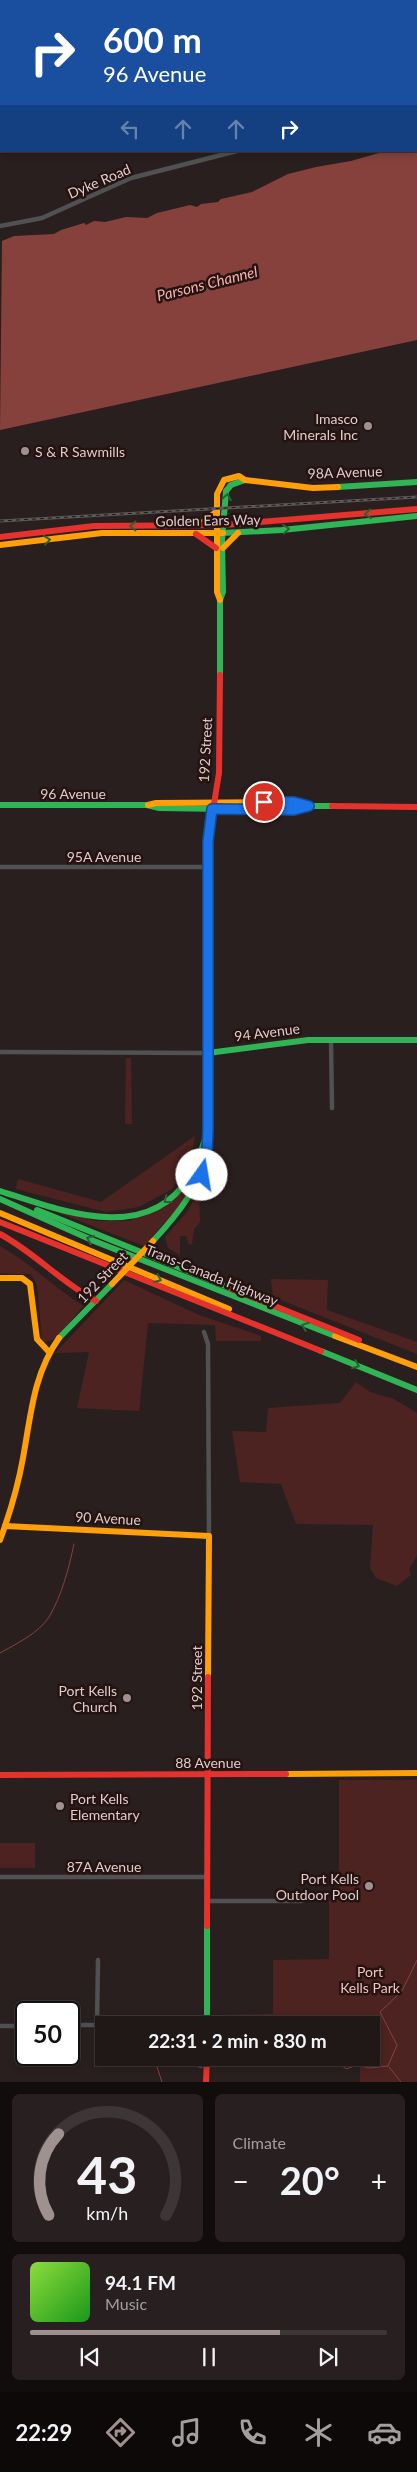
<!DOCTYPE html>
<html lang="en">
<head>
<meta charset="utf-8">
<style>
	:root { --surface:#201717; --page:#282020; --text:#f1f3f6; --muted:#a29fa1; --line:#3d3636; --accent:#9e9190 }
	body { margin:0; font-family:Lato,sans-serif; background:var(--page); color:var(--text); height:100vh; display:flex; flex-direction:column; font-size:19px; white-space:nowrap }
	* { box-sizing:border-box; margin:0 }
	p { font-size:16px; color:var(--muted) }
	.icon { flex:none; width:28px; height:28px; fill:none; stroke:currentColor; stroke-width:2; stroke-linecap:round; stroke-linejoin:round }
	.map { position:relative; height:2082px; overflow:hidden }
	.panel { display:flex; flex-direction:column; gap:12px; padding:12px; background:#120d0d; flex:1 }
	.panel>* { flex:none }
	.guide { position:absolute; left:0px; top:0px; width:418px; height:152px; box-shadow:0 2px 8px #0003,0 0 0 1px var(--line); background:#1a4fa0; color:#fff; overflow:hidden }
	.speed { position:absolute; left:15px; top:2001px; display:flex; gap:10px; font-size:25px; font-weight:700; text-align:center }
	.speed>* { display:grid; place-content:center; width:65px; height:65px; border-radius:50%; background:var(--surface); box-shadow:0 2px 8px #0003,0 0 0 1px var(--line); line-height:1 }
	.speed .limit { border:2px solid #111; border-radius:8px; background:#fff; color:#111 }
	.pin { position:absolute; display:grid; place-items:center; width:42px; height:42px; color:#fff; margin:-21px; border:2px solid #fff; border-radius:50%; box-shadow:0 1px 5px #0007 }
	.me { position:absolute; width:55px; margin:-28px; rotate:13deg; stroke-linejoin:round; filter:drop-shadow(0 0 4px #0008) }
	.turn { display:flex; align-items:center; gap:18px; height:105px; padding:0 20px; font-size:22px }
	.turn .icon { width:65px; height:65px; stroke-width:2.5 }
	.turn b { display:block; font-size:35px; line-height:42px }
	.lanes { display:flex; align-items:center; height:48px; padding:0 20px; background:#0003; justify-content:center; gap:25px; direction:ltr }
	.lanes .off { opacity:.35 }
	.big { font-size:38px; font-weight:700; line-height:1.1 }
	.panel .widget { flex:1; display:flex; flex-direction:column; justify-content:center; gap:8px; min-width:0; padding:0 18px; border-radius:8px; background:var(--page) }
	.panel .dial { align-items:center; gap:0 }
	.dial svg { height:130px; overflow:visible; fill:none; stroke:var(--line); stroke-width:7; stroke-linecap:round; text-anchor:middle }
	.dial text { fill:var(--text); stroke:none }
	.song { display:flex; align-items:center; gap:15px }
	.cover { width:60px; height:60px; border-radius:8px; background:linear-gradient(135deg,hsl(90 70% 55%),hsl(120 70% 35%)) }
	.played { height:5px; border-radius:2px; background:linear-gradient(90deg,var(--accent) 70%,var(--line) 70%) }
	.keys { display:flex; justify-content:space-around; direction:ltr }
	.heat { display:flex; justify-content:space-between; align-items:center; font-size:28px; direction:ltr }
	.panel .tiles { flex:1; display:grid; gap:12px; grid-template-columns:1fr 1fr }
	.widget:last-child { grid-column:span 2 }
	.trip { position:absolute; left:95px; top:2016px; width:285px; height:50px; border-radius:0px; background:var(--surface); box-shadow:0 2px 8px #0003,0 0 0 1px var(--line); font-weight:700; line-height:50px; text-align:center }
	.tabs { display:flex; height:80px; justify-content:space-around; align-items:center; background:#0d0909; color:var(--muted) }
	.tabs .icon { width:35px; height:35px }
	.tabs .selected { color:var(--accent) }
	.tabs b { font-size:22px; color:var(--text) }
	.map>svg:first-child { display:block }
	.green { fill:#4d2321 }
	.water { fill:#86413c }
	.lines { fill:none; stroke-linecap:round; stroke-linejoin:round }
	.stream { stroke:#86413c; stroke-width:1 }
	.street { stroke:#4f5152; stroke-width:4.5 }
	.fast { stroke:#30b455; stroke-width:6 }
	.slow { stroke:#ff9f0a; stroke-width:6 }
	.jam { stroke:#e5322d; stroke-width:6 }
	.rail-casing { stroke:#5b5959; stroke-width:3 }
	.rail { stroke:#251211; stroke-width:1; stroke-dasharray:4; stroke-linecap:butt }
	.slow-bridge { stroke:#ff9f0a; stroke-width:6 }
	.oneway { stroke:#2a6333 }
	.route-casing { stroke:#114b97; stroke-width:12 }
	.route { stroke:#1a73e8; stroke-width:9 }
	.poi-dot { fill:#9e9190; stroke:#251211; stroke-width:2 }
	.labels { text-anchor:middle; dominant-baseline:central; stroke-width:5; stroke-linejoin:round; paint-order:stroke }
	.street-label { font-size:14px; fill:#ddcecd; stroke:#251211 }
	.poi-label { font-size:14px; fill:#ddcecd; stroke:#251211; text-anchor:end }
	.park-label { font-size:14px; fill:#f2c4bf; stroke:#251211 }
	.water-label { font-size:15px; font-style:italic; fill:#f5b1ab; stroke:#251211 }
</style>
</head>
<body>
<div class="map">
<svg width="417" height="2082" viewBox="0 0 417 2082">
	<rect width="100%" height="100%" fill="#2a1f1f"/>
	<g class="green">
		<path d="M 0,0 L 361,0 L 1,1 L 0,124 Z"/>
		<path d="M 126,1058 L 131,1058 L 132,1124 L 125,1124 Z"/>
		<path d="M 195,1136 L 191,1160 L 172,1189 L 139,1207 L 106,1212 L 16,1189 L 18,1179 L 101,1202 Z"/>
		<path d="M 196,1168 L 200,1168 L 195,1185 L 174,1217 L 164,1223 L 144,1246 L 54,1211 L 97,1221 L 128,1221 L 152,1213 Z"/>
		<path d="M 199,1190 L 200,1222 L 194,1229 L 192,1244 L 189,1245 L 186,1236 L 180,1236 L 180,1255 L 168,1248 L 165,1237 L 187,1212 Z"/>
		<path d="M 0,1246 C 30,1263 54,1287 83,1306 L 57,1338 L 46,1342 L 42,1339 L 37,1285 L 31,1274 L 0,1273 Z"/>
		<path d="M 271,1279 L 328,1280 L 327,1310 L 417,1342 L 417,1354 L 273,1297 Z"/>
		<path d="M 124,1280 L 199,1315 L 261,1336 L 261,1341 L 216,1341 L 215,1325 L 148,1323 L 139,1411 L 77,1408 L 89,1352 L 55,1353 Z"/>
		<path d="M 356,1382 L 370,1392 L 394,1399 L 417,1413 L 417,1556 L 409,1569 L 411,1575 L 397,1586 L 376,1578 L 370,1568 L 373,1525 L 296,1524 L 281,1484 L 240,1482 L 232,1431 L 266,1432 L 268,1408 L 340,1403 Z"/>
		<path d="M 339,1780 L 417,1780 L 417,2082 L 360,2082 L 360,2063 L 216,2064 L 216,2058 L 371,2058 L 371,2025 L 216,2025 L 216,2015 L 273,2014 L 273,1960 L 329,1959 L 329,1900 L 339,1899 Z"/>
		<rect x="0" y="1843" width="35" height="25"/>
	</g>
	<path class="water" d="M 417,141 L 417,340 L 0,430 L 2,241 L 14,236 L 54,234 L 61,230 L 84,223 L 86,225 L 94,221 L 105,222 L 126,217 L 147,218 L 157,213 L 190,205 L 197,207 L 201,204 L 218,202 L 221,199 L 252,192 L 288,174 L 316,167 L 351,161 L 386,151 L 416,151 Z"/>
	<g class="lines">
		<g class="stream">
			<path d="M 0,1653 C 16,1644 39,1633 49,1617 C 62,1595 69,1568 74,1544"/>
			<path d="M 285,2025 L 286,2025"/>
			<path d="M 154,2058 L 162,2082"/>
			<path d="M 169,2058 L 202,2068"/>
			<path d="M 333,2058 L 346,2069 L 357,2065 L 369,2068 L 388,2066 L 397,2045 L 380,2012 L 402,1991 L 417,1960"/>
			<path d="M 214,2067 L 227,2058"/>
			<path d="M 389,2067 L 401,2082"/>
		</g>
		<g class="street">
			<path d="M 416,114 L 417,114"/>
			<path d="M 0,226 L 42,218 L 131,178 L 237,151"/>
			<path d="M 0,867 L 208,867"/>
			<path d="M 331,1040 L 332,1108"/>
			<path d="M 0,1052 L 208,1053"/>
			<path d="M 204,1332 L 208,1344 L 209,1536"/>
			<path d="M 0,1877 L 208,1877"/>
			<path d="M 208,1901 L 302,1901"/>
			<path d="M 69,2025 L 104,2025"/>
			<path d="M 97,2025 L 98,1960"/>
			<path d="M 108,2025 L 207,2024"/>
			<path d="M 0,2026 L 26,2026"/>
		</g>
		<g class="fast">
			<path d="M 338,487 L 417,482"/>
			<path d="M 223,533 L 282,530 L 417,516"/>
			<path d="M 220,675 L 220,600 L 223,592 L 222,541 L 226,491 L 231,485 L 245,480"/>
			<path d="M 0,805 L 147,805 L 159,808 L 294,810 L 309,806 L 332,806"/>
			<path d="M 208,1053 L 308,1040 L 417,1040"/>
			<path d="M 0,1191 C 60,1210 147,1246 190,1176 C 198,1162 203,1146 208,1130"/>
			<path d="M 0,1199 L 94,1241 L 335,1336"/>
			<path d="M 37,1210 L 230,1288"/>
			<path d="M 153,1241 C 179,1213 199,1188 207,1150 L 207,998"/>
			<path d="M 59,1338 L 112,1284"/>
			<path d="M 321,1351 L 417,1390"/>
			<path d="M 207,2025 L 207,1926"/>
		</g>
		<g class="slow">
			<path d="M 199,525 L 217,511"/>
			<path d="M 0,545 L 102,533 L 223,533"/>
			<path d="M 223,548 L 238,533"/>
			<path d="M 220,600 L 217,592 L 217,494 L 224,480 L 239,476 L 245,480 L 313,488 L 338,487"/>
			<path d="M 148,805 L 156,803 L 294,802 L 307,806"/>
			<path d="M 0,1213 L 229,1309"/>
			<path d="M 0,1278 L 22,1278 L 30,1284 L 37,1339 L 49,1352"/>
			<path d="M 335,1336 L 417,1367"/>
			<path d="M 5,1526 L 209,1536 L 208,1677"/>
			<path d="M 0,1540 C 10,1513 18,1486 23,1458 C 31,1415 33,1375 59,1338"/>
			<path d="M 286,1774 L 417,1773"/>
		</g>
		<g class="jam">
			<path d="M 224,525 L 417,509"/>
			<path d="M 196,534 L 216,548"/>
			<path d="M 0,537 L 94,526 L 224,525"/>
			<path d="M 332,806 L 417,807"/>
			<path d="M 207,998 L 208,841 L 219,773 L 220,675"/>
			<path d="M 0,1222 L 321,1351"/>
			<path d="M 0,1234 C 35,1253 61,1282 96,1301"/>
			<path d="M 230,1288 L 359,1340"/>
			<path d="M 0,1775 L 286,1774"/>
			<path d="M 207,1926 L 208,1677"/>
			<path d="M 206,2082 L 207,2058"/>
		</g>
		<g class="rail-casing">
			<path id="rail" d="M 0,521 L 417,497"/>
		</g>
		<use href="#rail" class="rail"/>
		<path class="slow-bridge" d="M 112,1284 L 153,1241"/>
	</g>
	<defs><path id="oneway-chevron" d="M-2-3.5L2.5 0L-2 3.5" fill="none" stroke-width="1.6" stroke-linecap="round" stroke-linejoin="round" transform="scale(1.25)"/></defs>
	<g class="oneway">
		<use href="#oneway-chevron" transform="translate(227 497) rotate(-80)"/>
		<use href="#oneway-chevron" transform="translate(368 514) rotate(175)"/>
		<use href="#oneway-chevron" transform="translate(133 526) rotate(-179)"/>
		<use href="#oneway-chevron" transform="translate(286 529) rotate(-5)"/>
		<use href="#oneway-chevron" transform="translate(47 540) rotate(-7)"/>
		<use href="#oneway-chevron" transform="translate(167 1200) rotate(143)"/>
		<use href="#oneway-chevron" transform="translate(90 1239) rotate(-157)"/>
		<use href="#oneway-chevron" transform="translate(158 1279) rotate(23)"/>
		<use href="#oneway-chevron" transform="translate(305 1326) rotate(-159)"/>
		<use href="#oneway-chevron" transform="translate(356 1365) rotate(22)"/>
	</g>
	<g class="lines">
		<g class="route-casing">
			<path id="route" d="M 202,1175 L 207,1150 L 208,1130 L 208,841 L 212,809 L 294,810 L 309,806 L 294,802 L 264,802"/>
		</g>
		<use href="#route" class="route"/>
	</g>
	<g class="poi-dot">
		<circle cx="368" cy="426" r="5"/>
		<circle cx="25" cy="451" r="5"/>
		<circle cx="127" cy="1698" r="5"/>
		<circle cx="60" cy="1806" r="5"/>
		<circle cx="369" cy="1886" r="5"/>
	</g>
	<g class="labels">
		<g class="street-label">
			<text transform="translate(99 181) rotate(-23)">Dyke Road</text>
			<text transform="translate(345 472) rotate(-2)">98A Avenue</text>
			<text transform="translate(208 520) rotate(-1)">Golden Ears Way</text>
			<text transform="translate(205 750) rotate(-87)">192 Street</text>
			<text x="73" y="793">96 Avenue</text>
			<text x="104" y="856">95A Avenue</text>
			<text transform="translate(267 1032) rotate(-7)">94 Avenue</text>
			<text transform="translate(212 1275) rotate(22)">Trans-Canada Highway</text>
			<text transform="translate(102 1277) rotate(-46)">192 Street</text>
			<text transform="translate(108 1518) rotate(3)">90 Avenue</text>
			<text transform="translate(196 1678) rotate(-90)">192 Street</text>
			<text x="208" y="1762">88 Avenue</text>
			<text x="104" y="1866">87A Avenue</text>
		</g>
		<g class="poi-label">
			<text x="358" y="418">Imasco<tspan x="358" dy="16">Minerals Inc</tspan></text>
			<text x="35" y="451" text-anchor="start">S &amp; R Sawmills</text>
			<text x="117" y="1690">Port Kells<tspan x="117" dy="16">Church</tspan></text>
			<text x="70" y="1798" text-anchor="start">Port Kells<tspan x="70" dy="16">Elementary</tspan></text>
			<text x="359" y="1878">Port Kells<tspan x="359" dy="16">Outdoor Pool</tspan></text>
		</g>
		<g class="park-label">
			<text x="370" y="1971">Port<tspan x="370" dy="16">Kells Park</tspan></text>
		</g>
		<g class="water-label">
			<text transform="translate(207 283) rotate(-14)">Parsons Channel</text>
		</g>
	</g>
</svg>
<div class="speed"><div class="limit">50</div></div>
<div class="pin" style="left:264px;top:802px;background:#d93025"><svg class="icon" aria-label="arrive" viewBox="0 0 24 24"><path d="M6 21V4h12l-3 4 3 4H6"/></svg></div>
<svg class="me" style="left:202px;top:1175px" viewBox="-20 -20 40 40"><circle r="19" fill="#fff"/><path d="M0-13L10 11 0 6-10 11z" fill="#1a73e8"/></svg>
<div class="trip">22:31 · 2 min · 830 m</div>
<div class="guide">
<div class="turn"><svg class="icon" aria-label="right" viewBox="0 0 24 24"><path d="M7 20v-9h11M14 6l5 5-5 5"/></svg><div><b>600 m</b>96 Avenue</div></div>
<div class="lanes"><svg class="icon off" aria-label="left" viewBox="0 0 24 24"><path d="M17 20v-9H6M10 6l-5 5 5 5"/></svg><svg class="icon off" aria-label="ahead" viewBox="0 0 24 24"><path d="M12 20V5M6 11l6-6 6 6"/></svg><svg class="icon off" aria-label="ahead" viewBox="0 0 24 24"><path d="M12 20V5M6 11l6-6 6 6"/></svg><svg class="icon" aria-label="right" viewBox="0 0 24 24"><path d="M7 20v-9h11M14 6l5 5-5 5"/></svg></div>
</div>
</div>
<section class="panel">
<div class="tiles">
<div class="widget dial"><svg viewBox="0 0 100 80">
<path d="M14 69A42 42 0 1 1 86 69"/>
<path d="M14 69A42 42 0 0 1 20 19" stroke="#9e9190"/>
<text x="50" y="56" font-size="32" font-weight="700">43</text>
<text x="50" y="72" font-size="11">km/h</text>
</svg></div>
<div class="widget"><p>Climate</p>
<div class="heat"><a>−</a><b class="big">20°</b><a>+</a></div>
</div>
<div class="widget">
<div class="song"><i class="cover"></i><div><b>94.1 FM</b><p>Music</p></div></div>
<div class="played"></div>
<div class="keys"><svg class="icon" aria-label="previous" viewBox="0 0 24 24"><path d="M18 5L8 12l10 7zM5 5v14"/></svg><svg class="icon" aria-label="pause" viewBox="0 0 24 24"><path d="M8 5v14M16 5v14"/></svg><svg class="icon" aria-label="next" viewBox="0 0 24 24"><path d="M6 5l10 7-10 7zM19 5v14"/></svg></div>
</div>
</div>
</section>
<nav class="tabs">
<b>22:29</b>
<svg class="icon selected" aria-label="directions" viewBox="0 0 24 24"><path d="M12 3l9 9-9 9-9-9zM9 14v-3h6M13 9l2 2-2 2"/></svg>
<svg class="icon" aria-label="music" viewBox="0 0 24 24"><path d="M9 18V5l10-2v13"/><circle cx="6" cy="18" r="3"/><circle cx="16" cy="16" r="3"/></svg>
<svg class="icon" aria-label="phone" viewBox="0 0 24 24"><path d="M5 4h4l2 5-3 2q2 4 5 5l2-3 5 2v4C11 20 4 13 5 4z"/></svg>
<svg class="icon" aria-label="climate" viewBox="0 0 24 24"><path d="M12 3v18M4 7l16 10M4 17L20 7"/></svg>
<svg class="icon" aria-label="car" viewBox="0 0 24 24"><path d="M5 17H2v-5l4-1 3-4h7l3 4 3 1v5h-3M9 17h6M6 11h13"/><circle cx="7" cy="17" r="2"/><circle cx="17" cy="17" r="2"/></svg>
</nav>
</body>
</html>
